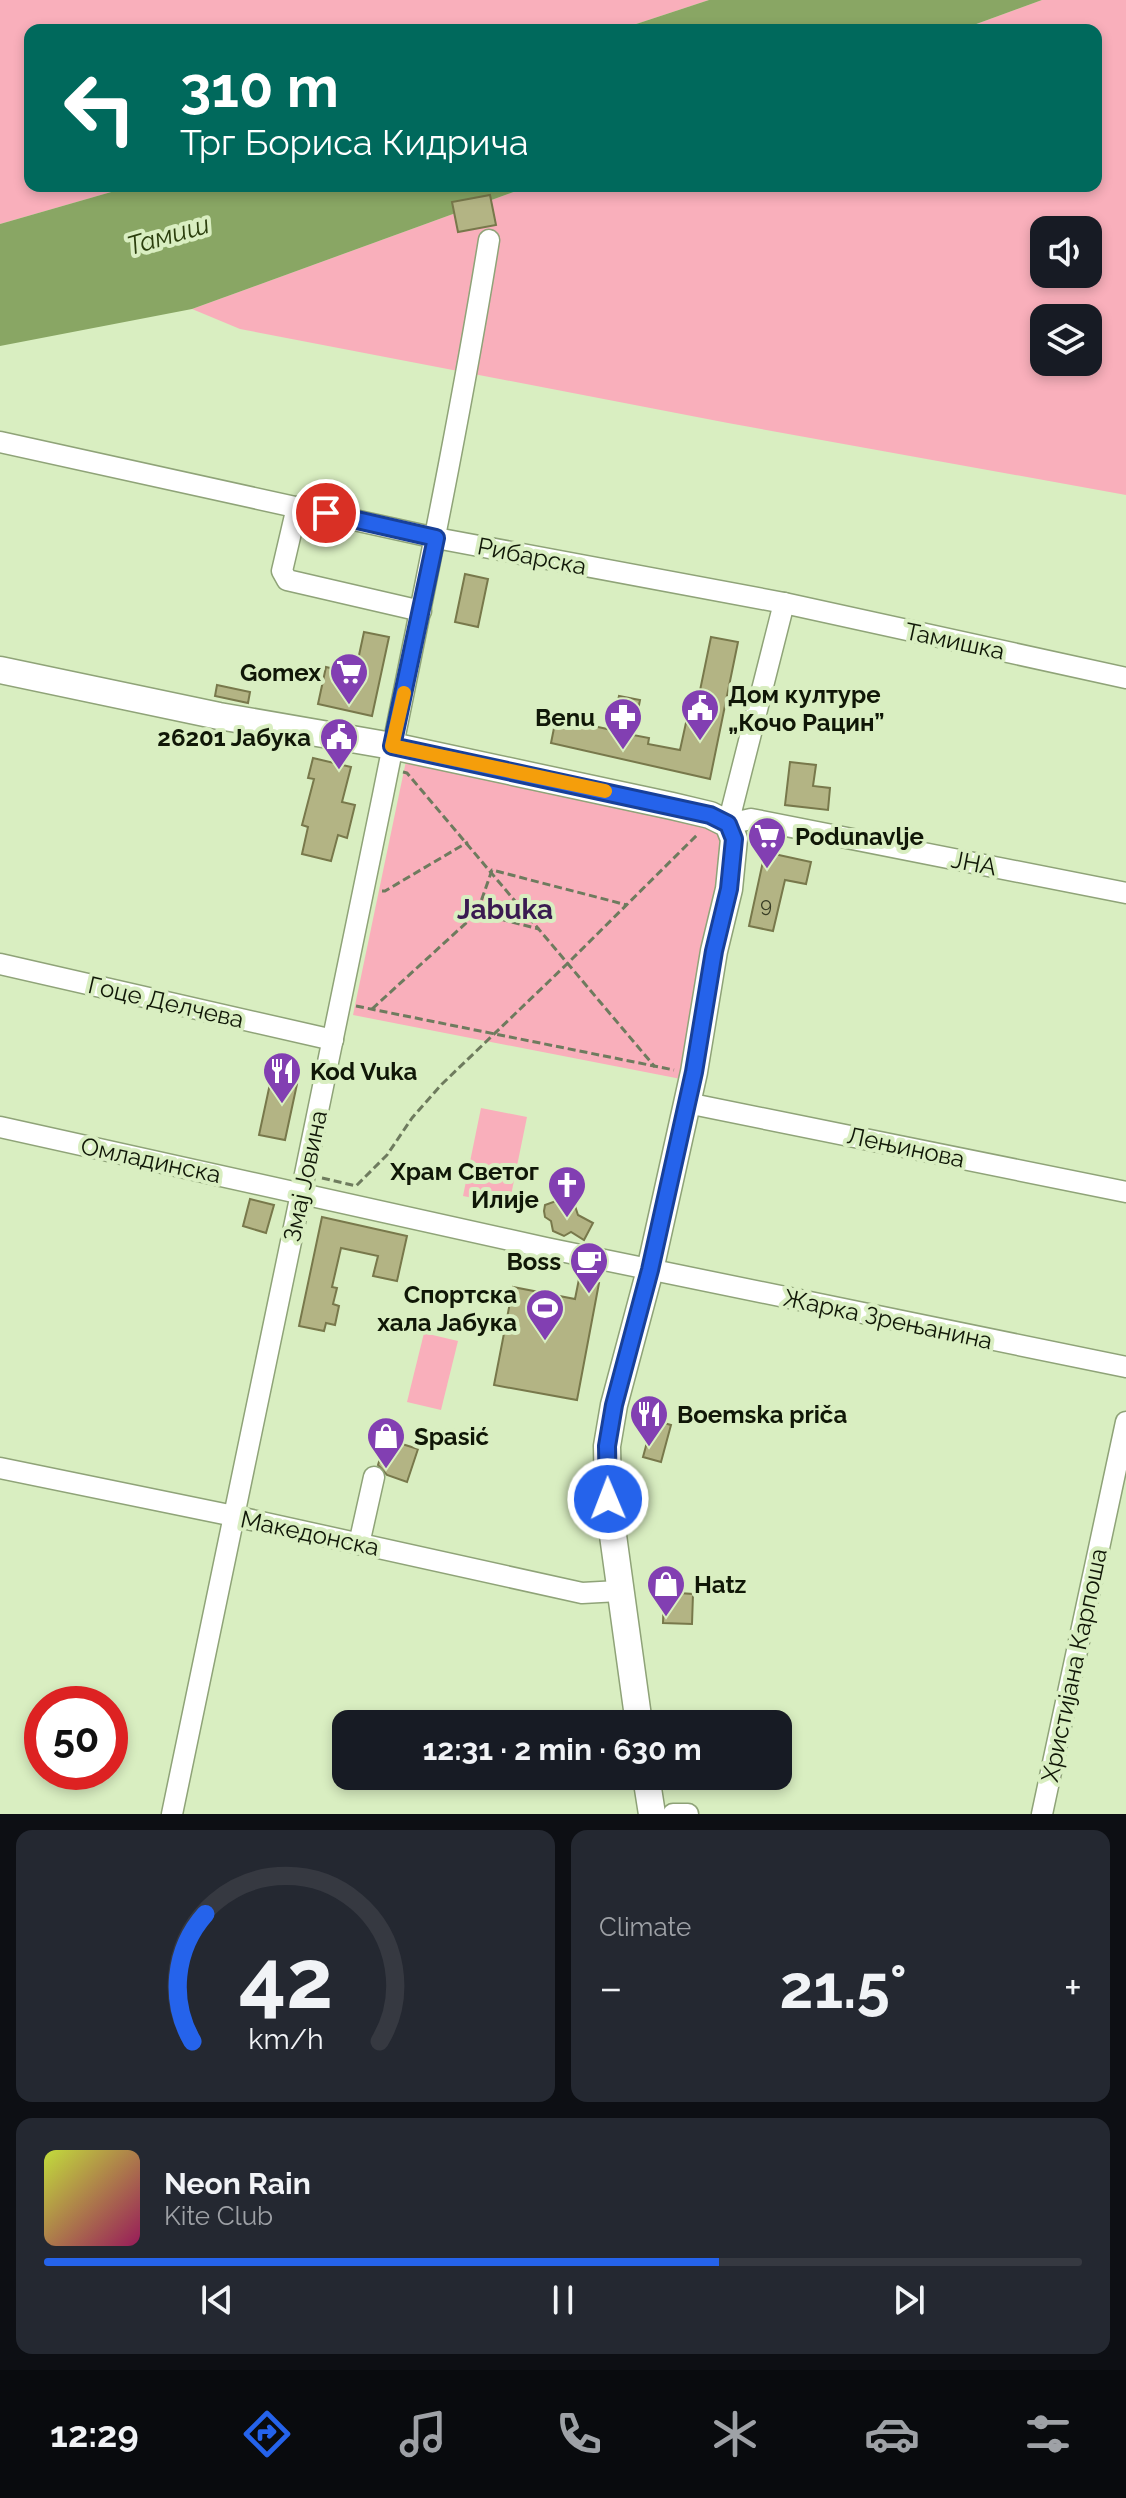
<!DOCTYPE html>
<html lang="en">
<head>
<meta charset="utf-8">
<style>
	:root { --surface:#171b24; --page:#242831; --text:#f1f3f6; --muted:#9ea1a6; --line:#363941; --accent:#2563eb }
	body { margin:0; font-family:Raleway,sans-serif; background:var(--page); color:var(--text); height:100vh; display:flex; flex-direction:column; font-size:30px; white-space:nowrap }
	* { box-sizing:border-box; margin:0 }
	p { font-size:26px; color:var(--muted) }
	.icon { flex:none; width:44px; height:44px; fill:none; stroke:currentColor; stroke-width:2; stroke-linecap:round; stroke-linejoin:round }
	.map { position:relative; height:1814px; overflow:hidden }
	.sheet { display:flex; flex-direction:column; gap:16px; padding:16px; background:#0d0f14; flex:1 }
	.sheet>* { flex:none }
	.top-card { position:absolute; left:24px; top:24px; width:1078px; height:168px; border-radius:16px; box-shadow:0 4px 12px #0003; background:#00695c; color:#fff; overflow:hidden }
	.tools { position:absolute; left:1030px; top:216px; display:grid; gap:16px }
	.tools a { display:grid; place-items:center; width:72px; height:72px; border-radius:16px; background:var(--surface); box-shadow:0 4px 12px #0003; font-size:40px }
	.speed { position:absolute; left:24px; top:1686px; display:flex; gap:16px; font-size:40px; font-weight:700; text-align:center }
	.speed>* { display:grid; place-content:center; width:104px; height:104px; border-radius:50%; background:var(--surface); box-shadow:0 4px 12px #0003; line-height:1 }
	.speed .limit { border:12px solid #d22; background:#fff; color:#111 }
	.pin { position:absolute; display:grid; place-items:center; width:68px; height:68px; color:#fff; margin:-34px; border:4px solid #fff; border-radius:50%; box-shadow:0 2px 8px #0007 }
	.me { position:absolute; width:88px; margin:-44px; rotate:359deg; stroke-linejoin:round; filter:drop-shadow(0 0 6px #0008) }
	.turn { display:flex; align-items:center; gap:28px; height:168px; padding:0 24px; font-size:36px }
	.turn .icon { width:104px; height:104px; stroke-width:2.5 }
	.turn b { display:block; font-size:56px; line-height:68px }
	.big { font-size:60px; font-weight:700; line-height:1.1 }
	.sheet .card { flex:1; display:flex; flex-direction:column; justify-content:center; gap:12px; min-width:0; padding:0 28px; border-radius:16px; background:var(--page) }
	.sheet .dial { align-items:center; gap:0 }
	.dial svg { height:208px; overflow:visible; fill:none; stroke:var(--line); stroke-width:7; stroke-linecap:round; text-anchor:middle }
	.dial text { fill:var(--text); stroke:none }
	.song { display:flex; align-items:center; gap:24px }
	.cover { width:96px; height:96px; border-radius:12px; background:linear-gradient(135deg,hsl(70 70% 55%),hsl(330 70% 35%)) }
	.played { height:8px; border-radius:4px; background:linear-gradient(90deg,var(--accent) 65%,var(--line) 65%) }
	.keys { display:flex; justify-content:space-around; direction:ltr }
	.heat { display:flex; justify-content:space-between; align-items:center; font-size:44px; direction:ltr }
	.sheet .tiles { flex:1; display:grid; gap:16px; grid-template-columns:1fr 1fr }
	.card:last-child { grid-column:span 2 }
	.trip { position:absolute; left:332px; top:1710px; width:460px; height:80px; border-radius:16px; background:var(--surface); box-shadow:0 4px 12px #0003; font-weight:700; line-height:80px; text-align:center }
	.menu { display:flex; height:128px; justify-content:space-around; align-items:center; background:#090b0e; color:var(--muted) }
	.menu .icon { width:56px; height:56px }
	.menu .on { color:var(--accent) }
	.menu b { font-size:36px; color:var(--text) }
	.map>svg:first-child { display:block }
	.green { fill:#f9afbb; fill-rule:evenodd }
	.water { fill:#89a664 }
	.building { fill:#b3b484; stroke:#78784b; stroke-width:2 }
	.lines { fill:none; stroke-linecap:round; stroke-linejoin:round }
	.minor-casing { stroke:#8fa378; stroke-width:23 }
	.major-casing { stroke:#8fa378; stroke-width:29 }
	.path { stroke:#6e7b5e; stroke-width:3; stroke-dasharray:8 4; stroke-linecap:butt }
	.minor { stroke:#fff; stroke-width:20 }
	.major { stroke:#fff; stroke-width:26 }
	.route-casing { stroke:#184099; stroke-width:20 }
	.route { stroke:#2563eb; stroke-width:14 }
	.slow { stroke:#f59e0b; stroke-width:14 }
	.labels { text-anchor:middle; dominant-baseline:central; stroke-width:8; stroke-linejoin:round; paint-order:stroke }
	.number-label { font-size:20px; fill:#393e26 }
	.street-label { font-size:24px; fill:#101707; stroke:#d9eec1 }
	.poi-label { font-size:24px; font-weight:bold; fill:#101707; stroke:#d9eec1; text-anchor:end }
	.water-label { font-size:26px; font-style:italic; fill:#2b3e0d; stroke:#d9eec1 }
	.quarter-label { font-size:28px; font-weight:bold; fill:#3a1a51; stroke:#d9eec1 }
</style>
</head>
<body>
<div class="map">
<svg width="1126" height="1814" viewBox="0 0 1126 1814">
	<rect width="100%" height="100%" fill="#d9eec1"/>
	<g class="green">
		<path d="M 0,0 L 709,0 L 618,30 L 30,30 L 30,186 L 132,186 L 0,224 Z"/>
		<path d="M 1042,0 L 1126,0 L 1126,495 L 728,423 L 240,329 L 192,309 L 530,186 L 1096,186 L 1096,30 L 960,30 ZM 1044,230 L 1088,230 L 1088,274 L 1044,274 ZM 1044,318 L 1088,318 L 1088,362 L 1044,362 Z"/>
		<path d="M 406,761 L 707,821 L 721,831 L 727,848 L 681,1079 L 353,1015 Z"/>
		<path d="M 481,1108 L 527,1117 L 509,1205 L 463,1196 Z"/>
		<path d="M 424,1333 L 458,1341 L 441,1410 L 407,1402 Z"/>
	</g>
	<g class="water">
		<path d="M 709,0 L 1042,0 L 960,30 L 618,30 Z"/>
		<path d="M 132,186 L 530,186 L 192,309 L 0,346 L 0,224 Z"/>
	</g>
	<g class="building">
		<path d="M 490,195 L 496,225 L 458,232 L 452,202 Z"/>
		<path d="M 465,574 L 488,579 L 478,627 L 455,622 Z"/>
		<path d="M 364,632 L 389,637 L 372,716 L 318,704 L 326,667 L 355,674 Z"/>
		<path d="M 711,637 L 738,642 L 710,779 L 551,743 L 556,718 L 612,730 L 619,696 L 640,700 L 633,735 L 649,738 L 648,744 L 680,750 L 689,709 L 696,710 Z"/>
		<path d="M 217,685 L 250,692 L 248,703 L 215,696 Z"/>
		<path d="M 313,758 L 351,767 L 342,802 L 355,805 L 347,838 L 338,835 L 331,861 L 302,854 L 308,827 L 302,825 L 314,779 L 308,778 Z"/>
		<path d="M 790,762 L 816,765 L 813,786 L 830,788 L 828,810 L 785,805 Z"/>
		<path d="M 765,852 L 811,862 L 806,884 L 785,880 L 773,931 L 749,926 Z"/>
		<path d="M 271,1079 L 297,1084 L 285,1140 L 259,1135 Z"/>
		<path d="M 250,1199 L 274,1205 L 266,1233 L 243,1226 Z"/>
		<path d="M 556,1201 L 569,1202 L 575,1206 L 578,1215 L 593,1223 L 584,1240 L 571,1232 L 564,1236 L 553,1231 L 551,1221 L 545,1217 L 544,1211 L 545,1205 Z"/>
		<path d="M 322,1217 L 407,1236 L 397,1281 L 373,1276 L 378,1256 L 341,1248 L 332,1287 L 337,1288 L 333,1304 L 339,1306 L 335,1325 L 326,1323 L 324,1331 L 299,1326 Z"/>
		<path d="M 579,1279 L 599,1283 L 577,1400 L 494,1385 L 513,1287 L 575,1299 Z"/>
		<path d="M 653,1420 L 671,1425 L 661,1462 L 643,1457 Z"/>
		<path d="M 386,1439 L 418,1449 L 407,1482 L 387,1475 L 378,1465 Z"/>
		<path d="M 664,1592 L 693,1594 L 692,1624 L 663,1623 Z"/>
	</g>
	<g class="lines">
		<g class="minor-casing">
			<g id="minor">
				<path d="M 0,442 L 436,538 L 784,603 L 1126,678"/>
				<path d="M 297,507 L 282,571 L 287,580 L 421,611"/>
				<path d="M 784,603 L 728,824 L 751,819 L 1126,893"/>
				<path d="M 0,964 L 333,1040"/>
				<path d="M 687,1103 L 1126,1192"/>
				<path d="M 0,1127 L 546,1248 L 1126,1367"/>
				<path d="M 0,1468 L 234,1516 L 582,1593 L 619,1591"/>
				<path d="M 359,1544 L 374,1477"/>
				<path d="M 172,1814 C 242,1474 314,1135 383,795 C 420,610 459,426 489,240"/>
				<path d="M 673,1814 L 688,1814"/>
				<path d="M 1042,1814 L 1126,1422"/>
			</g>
		</g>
		<g class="major-casing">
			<g id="major">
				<path d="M 0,670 L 219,716 L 392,746 L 672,806 L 710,815 L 728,824 L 734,839 L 729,889 L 714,951 L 694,1072 L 650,1270 L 614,1405 L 607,1446 L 608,1499 L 639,1724"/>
				<path d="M 646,1776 L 652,1814"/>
			</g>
		</g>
		<g class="path">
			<path d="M 403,772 L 407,773 L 655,1067"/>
			<path d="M 382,891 L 385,891 L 468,842"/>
			<path d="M 477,913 L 539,929"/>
			<path d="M 356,1006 L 674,1070"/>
			<path d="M 372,1009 L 477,913 L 492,870 L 627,905"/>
			<path d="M 322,1178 L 356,1186 L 387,1155 L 412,1118 L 442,1084 L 567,964 L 699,833"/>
		</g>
		<use href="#minor" class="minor"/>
		<use href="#major" class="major"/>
	</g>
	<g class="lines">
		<g class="route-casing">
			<path id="route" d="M 326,513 L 436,538 L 392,746 L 710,815 L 728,824 L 734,839 L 729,889 L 714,951 L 694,1072 L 650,1270 L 614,1405 L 607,1446 L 608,1499"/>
		</g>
		<use href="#route" class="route"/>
		<path class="slow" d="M 404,693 L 392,746 L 605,791"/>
	</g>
	<defs>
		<g id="supermarket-pin" transform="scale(2)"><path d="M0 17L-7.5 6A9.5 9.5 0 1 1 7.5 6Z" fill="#823fb2" stroke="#d9eec1"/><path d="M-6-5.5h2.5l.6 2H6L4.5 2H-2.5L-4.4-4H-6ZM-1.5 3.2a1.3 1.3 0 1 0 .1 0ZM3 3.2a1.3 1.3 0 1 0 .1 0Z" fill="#fff"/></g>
		<g id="civic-pin" transform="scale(2)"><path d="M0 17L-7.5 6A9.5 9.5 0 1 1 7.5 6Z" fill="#823fb2" stroke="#d9eec1"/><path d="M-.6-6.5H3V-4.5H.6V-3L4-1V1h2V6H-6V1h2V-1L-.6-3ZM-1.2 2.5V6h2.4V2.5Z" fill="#fff"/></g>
		<g id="pharmacy-pin" transform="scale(2)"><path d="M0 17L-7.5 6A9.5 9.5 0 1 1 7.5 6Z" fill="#823fb2" stroke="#d9eec1"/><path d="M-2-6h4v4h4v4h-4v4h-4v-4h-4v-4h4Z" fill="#fff"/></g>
		<g id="restaurant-pin" transform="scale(2)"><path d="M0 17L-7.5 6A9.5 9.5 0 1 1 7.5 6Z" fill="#823fb2" stroke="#d9eec1"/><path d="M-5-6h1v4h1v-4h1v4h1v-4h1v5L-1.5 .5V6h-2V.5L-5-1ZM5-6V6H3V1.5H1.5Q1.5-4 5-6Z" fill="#fff"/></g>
		<g id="church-pin" transform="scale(2)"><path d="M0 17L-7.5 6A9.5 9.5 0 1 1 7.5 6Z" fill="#823fb2" stroke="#d9eec1"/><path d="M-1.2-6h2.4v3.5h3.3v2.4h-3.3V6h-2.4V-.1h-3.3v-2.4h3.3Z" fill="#fff"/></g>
		<g id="cafe-pin" transform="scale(2)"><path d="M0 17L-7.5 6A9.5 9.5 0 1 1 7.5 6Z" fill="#823fb2" stroke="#d9eec1"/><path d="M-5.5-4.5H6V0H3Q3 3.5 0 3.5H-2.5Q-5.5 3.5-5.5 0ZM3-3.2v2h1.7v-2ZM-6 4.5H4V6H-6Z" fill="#fff"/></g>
		<g id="stadium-pin" transform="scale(2)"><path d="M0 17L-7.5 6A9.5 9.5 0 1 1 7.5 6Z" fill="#823fb2" stroke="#d9eec1"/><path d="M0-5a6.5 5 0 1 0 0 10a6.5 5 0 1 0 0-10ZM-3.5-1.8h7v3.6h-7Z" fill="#fff"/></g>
		<g id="shop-pin" transform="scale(2)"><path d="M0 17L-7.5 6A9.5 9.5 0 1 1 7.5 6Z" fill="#823fb2" stroke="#d9eec1"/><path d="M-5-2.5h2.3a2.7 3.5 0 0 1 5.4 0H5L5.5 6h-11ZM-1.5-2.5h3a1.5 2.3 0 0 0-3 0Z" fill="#fff"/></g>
	</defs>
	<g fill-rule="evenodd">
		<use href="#supermarket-pin" x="349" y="672"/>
		<use href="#civic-pin" x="700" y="708"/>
		<use href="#pharmacy-pin" x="623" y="717"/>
		<use href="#civic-pin" x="339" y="737"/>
		<use href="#supermarket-pin" x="767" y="836"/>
		<use href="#restaurant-pin" x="282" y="1071"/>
		<use href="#church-pin" x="567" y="1185"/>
		<use href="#cafe-pin" x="589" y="1261"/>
		<use href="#stadium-pin" x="545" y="1308"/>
		<use href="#restaurant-pin" x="649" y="1414"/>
		<use href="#shop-pin" x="386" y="1436"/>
		<use href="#shop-pin" x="666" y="1584"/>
	</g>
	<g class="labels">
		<g class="number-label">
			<text x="766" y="905">9</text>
		</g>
		<g class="street-label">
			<text transform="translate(532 556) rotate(11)">Рибарска</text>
			<text transform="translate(955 641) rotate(12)">Тамишка</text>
			<text transform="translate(974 863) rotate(11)">ЈНА</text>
			<text transform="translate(166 1002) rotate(13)">Гоце Делчева</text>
			<text transform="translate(906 1147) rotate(12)">Лењинова</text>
			<text transform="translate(151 1160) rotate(12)">Омладинска</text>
			<text transform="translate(305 1176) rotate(-78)">Змај Јовина</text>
			<text transform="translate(888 1319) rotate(12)">Жарка Зрењанина</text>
			<text transform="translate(310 1533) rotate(12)">Македонска</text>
			<text transform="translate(1074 1665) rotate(-78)">Христијана Карпоша</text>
		</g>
		<g class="poi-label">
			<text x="321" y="672">Gomex</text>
			<text x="728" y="694" text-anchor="start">Дом културе<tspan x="728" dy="28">„Кочо Рацин”</tspan></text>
			<text x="595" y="717">Benu</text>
			<text x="311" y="737">26201 Јабука</text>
			<text x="795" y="836" text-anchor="start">Podunavlje</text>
			<text x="310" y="1071" text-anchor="start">Kod Vuka</text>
			<text x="539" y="1171">Храм Светог<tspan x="539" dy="28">Илије</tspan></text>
			<text x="561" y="1261">Boss</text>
			<text x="517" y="1294">Спортска<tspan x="517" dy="28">хала Јабука</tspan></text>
			<text x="677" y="1414" text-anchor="start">Boemska priča</text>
			<text x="414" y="1436" text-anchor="start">Spasić</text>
			<text x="694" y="1584" text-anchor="start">Hatz</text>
		</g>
		<g class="water-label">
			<text transform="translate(168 235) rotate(-16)">Тамиш</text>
		</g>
		<g class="quarter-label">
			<text x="505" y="909">Jabuka</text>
		</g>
	</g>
</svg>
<div class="tools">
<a><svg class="icon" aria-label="sound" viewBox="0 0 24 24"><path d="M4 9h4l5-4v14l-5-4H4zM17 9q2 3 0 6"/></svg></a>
<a><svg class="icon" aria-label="layers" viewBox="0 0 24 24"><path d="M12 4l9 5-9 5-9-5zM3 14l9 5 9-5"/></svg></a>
</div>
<div class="speed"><div class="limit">50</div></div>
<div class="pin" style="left:326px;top:513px;background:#d93025"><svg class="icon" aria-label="arrive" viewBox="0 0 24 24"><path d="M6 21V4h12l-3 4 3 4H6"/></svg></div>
<svg class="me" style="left:608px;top:1499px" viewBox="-20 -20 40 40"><circle r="17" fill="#2563eb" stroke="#fff" stroke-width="3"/><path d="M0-11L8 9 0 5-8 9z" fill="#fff"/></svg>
<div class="trip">12:31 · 2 min · 630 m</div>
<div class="top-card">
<div class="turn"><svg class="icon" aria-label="left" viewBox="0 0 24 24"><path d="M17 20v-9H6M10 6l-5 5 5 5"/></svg><div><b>310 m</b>Трг Бориса Кидрича</div></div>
</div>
</div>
<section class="sheet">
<div class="tiles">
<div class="card dial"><svg viewBox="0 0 100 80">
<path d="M14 69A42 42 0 1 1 86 69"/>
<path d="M14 69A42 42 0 0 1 19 20" stroke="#2563eb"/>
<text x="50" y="56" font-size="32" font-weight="700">42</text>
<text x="50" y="72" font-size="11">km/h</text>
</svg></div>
<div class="card"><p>Climate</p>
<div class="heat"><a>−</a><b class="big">21.5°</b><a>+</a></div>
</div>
<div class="card">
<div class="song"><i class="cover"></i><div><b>Neon Rain</b><p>Kite Club</p></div></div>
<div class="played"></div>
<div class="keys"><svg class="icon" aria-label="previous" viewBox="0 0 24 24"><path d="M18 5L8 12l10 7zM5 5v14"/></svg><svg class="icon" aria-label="pause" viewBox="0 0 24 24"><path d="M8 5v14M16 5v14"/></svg><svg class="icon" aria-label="next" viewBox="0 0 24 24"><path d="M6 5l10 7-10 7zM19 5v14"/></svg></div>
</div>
</div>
</section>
<nav class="menu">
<b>12:29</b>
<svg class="icon on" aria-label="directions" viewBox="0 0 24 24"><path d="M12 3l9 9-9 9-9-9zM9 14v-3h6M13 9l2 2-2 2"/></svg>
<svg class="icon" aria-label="music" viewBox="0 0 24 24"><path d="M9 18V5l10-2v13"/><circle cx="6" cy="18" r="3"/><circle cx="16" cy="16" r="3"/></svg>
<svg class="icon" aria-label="phone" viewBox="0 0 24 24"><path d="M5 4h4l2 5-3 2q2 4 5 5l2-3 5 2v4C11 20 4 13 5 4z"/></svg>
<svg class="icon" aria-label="climate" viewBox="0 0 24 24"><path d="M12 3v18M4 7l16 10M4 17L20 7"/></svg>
<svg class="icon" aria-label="car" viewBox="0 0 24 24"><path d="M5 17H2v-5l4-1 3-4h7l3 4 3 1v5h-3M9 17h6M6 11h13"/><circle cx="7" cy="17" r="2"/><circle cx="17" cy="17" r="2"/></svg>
<svg class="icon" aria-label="filters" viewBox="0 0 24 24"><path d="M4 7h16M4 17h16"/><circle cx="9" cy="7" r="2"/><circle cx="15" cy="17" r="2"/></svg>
</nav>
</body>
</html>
